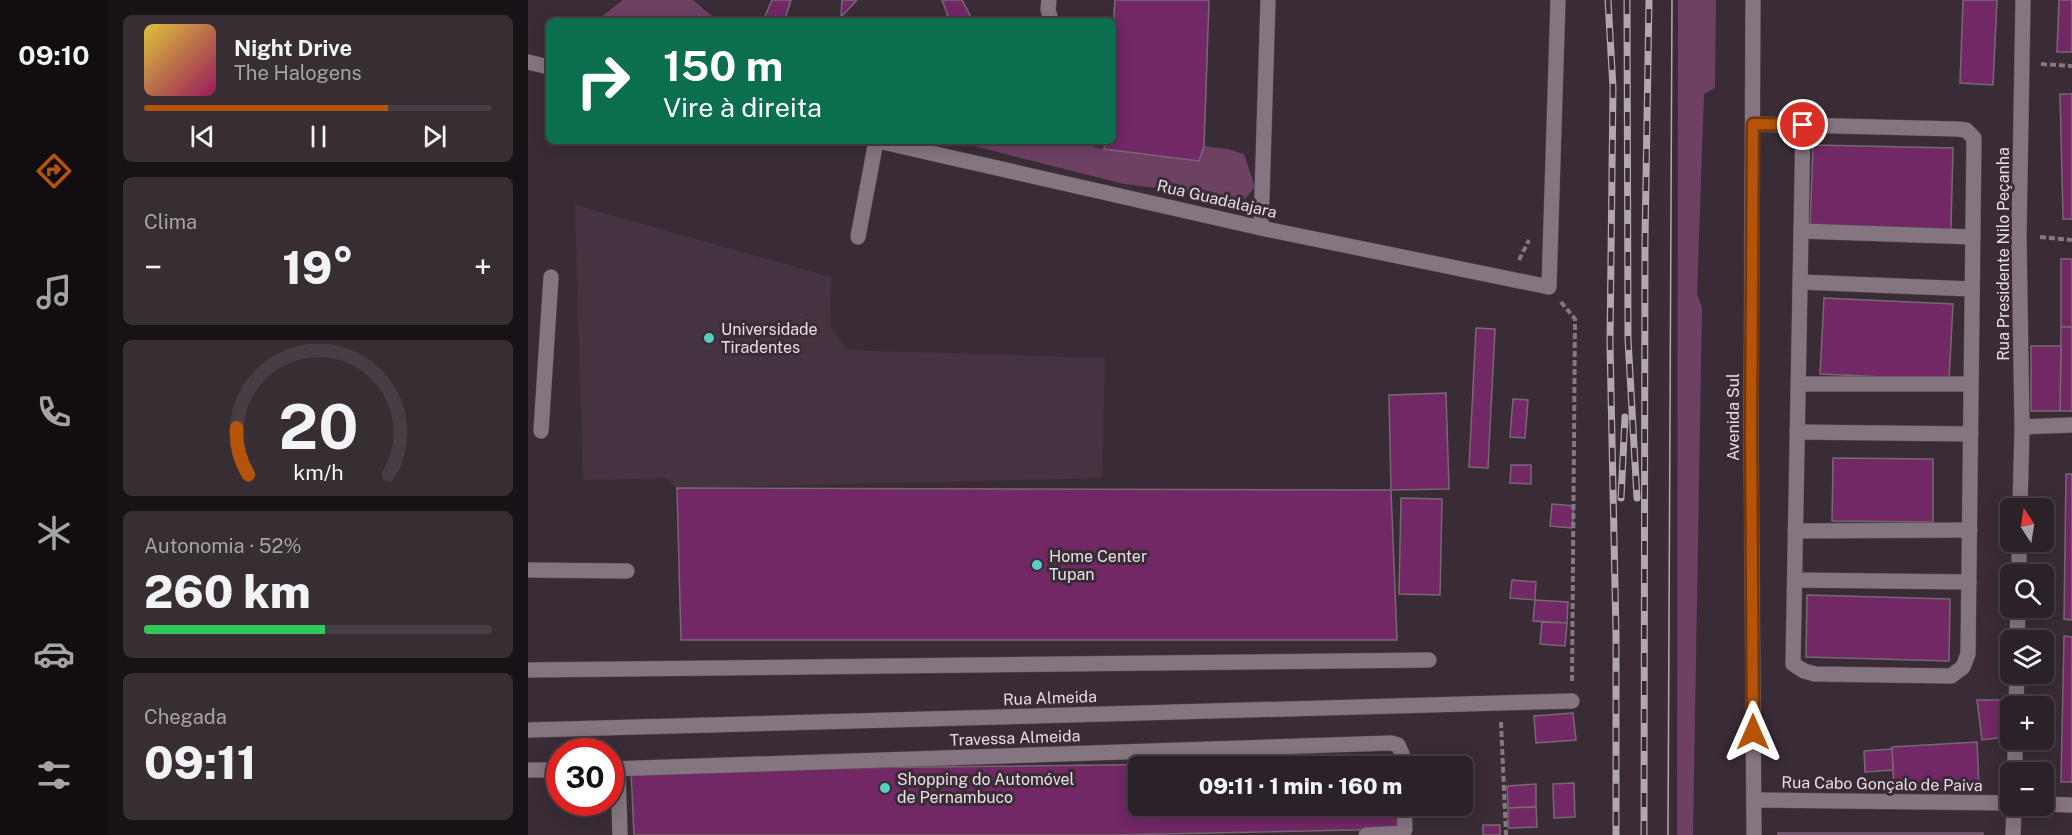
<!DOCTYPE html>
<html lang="pt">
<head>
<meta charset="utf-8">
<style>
	:root { --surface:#2b2128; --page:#372e34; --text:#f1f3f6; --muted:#a6a3a8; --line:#473e45; --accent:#b45309 }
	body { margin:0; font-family:"Public Sans",sans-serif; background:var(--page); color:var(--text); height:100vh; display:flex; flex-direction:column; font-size:22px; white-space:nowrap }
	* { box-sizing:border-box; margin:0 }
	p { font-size:20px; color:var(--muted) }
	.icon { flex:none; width:33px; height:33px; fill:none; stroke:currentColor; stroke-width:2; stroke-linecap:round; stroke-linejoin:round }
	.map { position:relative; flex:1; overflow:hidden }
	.panel { display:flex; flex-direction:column; gap:15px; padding:15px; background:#181216; width:420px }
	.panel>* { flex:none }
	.guide { position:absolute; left:18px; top:18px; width:570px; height:126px; border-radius:9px; box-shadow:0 3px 15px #0003,0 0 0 2px var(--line); background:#0b6e4f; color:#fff; overflow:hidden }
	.needle { width:39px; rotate:348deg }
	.fabs { position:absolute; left:1472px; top:498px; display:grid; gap:12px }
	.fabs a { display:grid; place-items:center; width:54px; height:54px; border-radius:9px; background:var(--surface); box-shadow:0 3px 15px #0003,0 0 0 2px var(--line); font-size:30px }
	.speed { position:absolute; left:18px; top:738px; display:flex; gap:12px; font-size:30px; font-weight:700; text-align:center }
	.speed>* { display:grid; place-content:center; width:78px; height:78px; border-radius:50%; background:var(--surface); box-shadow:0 3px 15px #0003,0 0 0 2px var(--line); line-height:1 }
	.speed .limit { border:9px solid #d22; background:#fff; color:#111 }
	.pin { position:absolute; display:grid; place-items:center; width:51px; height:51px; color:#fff; margin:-26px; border:3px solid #fff; border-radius:50%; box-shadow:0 2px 6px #0007 }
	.me { position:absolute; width:66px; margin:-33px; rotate:0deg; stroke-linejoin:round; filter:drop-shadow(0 0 4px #0008) }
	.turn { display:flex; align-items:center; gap:21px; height:126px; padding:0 18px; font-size:27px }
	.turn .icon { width:78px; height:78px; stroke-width:2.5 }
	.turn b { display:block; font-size:42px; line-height:51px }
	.big { font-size:45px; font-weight:800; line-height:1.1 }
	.panel .tile { flex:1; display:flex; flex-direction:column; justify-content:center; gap:9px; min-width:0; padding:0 21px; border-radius:9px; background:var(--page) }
	.panel .dial { align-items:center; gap:0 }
	.dial svg { height:156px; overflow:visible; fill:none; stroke:var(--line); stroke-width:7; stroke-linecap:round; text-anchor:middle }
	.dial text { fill:var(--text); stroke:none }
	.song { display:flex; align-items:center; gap:18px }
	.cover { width:72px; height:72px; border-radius:9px; background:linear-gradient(135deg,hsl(50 70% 55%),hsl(330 70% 35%)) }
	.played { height:6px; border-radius:3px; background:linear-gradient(90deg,var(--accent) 70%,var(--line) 70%) }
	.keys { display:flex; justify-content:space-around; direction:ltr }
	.heat { display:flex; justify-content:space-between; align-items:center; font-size:33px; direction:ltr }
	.charge { height:9px; border-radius:4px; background:linear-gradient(90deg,#34c759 52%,var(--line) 0) }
	.trip { position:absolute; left:600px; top:756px; width:345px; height:60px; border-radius:9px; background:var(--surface); box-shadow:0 3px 15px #0003,0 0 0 2px var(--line); font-weight:800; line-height:60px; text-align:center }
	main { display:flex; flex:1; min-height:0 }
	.menu { display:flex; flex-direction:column; width:108px; justify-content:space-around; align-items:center; background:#110d10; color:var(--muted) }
	.menu .icon { width:42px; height:42px }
	.menu .current { color:var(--accent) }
	.menu b { font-size:27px; color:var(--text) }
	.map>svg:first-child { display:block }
	.built { fill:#463342 }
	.green { fill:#6d4064 }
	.building { fill:#712865; stroke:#776773; stroke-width:1.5 }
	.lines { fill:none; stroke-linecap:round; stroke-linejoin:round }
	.lane-casing { stroke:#544952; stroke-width:16 }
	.street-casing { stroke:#544952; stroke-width:16 }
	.path { stroke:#837780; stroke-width:4; stroke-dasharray:6 3; stroke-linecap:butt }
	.lane { stroke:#857581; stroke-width:15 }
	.street { stroke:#857581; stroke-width:15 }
	.tram { stroke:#b1a7af; stroke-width:1.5 }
	.rail-casing { stroke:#b1a7af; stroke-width:7 }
	.rail { stroke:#392c36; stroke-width:4.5; stroke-dasharray:14; stroke-linecap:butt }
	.route-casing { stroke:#753606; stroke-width:15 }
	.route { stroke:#b45309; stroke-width:10 }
	.poi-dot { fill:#58cebf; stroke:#392c36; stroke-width:2 }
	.labels { text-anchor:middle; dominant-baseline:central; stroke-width:6; stroke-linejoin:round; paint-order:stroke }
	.street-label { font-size:16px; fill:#e7dee5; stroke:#392c36 }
	.poi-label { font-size:16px; fill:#e7dee5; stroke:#392c36; text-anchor:start }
</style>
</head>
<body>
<main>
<nav class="menu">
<b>09:10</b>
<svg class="icon current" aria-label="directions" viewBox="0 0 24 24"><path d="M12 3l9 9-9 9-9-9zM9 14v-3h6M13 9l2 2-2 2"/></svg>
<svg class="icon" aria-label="music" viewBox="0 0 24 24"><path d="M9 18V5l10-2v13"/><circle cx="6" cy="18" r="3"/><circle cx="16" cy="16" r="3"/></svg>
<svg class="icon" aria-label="phone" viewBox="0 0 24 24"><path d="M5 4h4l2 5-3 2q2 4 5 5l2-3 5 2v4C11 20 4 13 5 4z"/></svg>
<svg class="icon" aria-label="climate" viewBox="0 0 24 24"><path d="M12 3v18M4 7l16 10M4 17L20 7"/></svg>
<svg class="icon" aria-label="car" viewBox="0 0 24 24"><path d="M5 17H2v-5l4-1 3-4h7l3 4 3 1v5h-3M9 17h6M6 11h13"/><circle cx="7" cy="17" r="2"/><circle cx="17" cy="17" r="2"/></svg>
<svg class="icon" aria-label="filters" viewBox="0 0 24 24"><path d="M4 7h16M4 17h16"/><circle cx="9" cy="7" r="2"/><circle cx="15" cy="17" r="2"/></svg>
</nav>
<section class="panel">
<div class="tile">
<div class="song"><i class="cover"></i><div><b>Night Drive</b><p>The Halogens</p></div></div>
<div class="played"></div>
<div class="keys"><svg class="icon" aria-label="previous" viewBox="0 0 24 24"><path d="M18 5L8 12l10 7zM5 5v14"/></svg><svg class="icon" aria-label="pause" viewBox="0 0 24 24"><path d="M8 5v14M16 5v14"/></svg><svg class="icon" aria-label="next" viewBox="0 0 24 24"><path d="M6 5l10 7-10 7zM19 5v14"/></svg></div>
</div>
<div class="tile"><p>Clima</p>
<div class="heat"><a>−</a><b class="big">19°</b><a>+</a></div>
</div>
<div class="tile dial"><svg viewBox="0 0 100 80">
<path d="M14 69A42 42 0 1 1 86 69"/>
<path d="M14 69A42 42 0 0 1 8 45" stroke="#b45309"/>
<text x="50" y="56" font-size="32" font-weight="700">20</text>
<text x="50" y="72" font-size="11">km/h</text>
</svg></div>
<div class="tile"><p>Autonomia · 52%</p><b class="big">260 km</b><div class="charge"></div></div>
<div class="tile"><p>Chegada</p><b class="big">09:11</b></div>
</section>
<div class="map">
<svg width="1544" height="835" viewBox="0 0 1544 835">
	<rect width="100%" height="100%" fill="#392c36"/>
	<path class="built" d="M 47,205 L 303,277 L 302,327 L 320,350 L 577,358 L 574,478 L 149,488 L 137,478 L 55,480 Z"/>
	<g class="green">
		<path d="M 95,0 L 165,0 L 190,21 L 68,21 Z"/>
		<path d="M 1150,0 L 1188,0 L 1187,88 L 1176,94 L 1169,294 L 1174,307 L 1165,835 L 1149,835 Z"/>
		<path d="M 426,141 L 543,141 L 576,149 L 670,161 L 676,146 L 699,149 L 716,154 L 727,187 L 717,199 L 596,184 Z"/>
	</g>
	<g class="building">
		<path d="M 244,0 L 263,0 L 257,19 L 261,21 L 235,21 Z"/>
		<path d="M 314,0 L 329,0 L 313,17 Z"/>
		<path d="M 414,0 L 434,0 L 445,21 L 403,21 L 420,16 Z"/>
		<path d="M 587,0 L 681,0 L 676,146 L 671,161 L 576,149 L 577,141 L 585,141 L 585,29 Z"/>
		<path d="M 1435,0 L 1469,0 L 1465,85 L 1432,83 Z"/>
		<path d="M 1531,0 L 1544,0 L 1544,52 L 1529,52 Z"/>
		<path d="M 1532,94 L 1544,94 L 1544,219 L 1535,219 Z"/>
		<path d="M 1285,145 L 1425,148 L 1423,229 L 1282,227 Z"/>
		<rect x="1533" y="259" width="11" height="68"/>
		<path d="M 1296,298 L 1425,304 L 1421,380 L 1292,374 Z"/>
		<path d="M 1533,327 L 1544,327 L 1544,411 L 1532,411 Z"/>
		<path d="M 948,328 L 967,329 L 960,468 L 941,467 Z"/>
		<path d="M 1503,346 L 1533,346 L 1532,411 L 1503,411 Z"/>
		<path d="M 918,393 L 921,489 L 863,490 L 861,395 Z"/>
		<path d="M 985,399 L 1000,400 L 997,438 L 982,437 Z"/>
		<path d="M 1305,458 L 1405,459 L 1405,522 L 1304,521 Z"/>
		<path d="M 983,465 L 1003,465 L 1003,484 L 982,483 Z"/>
		<path d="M 1538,474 L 1544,474 L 1544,620 L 1536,619 Z"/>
		<path d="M 149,488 L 863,490 L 869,640 L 153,640 Z"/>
		<path d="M 873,498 L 914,499 L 912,595 L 871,594 Z"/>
		<path d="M 1024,504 L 1046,506 L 1044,528 L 1022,526 Z"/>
		<path d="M 984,580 L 1008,582 L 1007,600 L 982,598 Z"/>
		<path d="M 1279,595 L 1422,599 L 1421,661 L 1278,657 Z"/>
		<path d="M 1007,600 L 1040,602 L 1039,623 L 1005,621 Z"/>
		<path d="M 1014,622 L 1039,623 L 1037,646 L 1012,644 Z"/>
		<path d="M 1536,636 L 1544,637 L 1544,782 L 1533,782 Z"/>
		<path d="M 1449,700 L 1472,700 L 1476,737 L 1454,740 Z"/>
		<path d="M 1045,713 L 1048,740 L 1008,743 L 1006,716 Z"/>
		<path d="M 1449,742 L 1451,787 L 1366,791 L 1364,747 Z"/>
		<path d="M 1364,749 L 1365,770 L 1337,772 L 1336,751 Z"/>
		<path d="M 870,762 L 870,766 L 610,766 L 610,806 L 870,806 L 871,829 L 586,835 L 106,835 L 103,770 Z"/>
		<path d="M 1046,783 L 1047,817 L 1026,818 L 1025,784 Z"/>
		<path d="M 1008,784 L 1008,807 L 980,808 L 979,786 Z"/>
		<path d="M 1008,807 L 1009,827 L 980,828 L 980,808 Z"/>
		<rect x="955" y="825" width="17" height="10"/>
		<rect x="1250" y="833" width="205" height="2"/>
	</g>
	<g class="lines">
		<g class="lane-casing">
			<g id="lane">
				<path d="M 521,0 L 520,9 L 523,21"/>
				<path d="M 1225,124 L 1429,129 L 1438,130 L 1446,138 L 1440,654 L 1435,667 L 1423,676 L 1287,674 L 1276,671 L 1265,664 L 1275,125"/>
				<path d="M 733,228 L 740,0"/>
				<path d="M 1273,231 L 1445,237"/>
				<path d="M 330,237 L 348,141"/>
				<path d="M 1272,282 L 1444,289"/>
				<path d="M 1271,384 L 1443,384"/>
				<path d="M 1494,427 L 1544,425"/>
				<path d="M 13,431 L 23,277"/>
				<path d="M 1269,432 L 1443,434"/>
				<path d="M 1267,531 L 1442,530"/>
				<path d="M 0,570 L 99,571"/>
				<path d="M 1267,580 L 1441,582"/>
				<path d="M 0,670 L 901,660"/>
				<path d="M 82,769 L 863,743 L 870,745 L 874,754 L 875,766"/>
				<path d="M 90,769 L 92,835"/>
				<path d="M 0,770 L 32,770"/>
				<path d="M 838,835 L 875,833 L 877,829 L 876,806"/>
			</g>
		</g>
		<g class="street-casing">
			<g id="street">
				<path d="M 1225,0 L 1223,433 L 1226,835"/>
				<path d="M 0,62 L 21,67"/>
				<path d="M 350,141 L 733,228 L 1021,287 L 1030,0"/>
				<path d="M 1492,508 L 1494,427 L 1491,235 L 1495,0"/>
				<path d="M 1491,574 L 1491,542"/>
				<path d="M 1489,640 L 1490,608"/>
				<path d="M 1488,706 L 1489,674"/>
				<path d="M 0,730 L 1044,701"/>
				<path d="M 1487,772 L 1487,740"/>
				<path d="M 1226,800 L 1482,803"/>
				<path d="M 1515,804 L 1544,805"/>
				<path d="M 1485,835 L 1486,806"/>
			</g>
		</g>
		<g class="path">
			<path d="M 1513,64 L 1544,66"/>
			<path d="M 1512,237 L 1544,240"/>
			<path d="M 991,260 L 1001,240"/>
			<path d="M 1033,302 L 1047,319 L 1044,682"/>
			<path d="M 973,722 L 978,835"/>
		</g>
		<use href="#lane" class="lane"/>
		<use href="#street" class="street"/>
		<path class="tram" d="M 1140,835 L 1144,0"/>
		<g class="rail-casing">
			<g id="rail">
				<path d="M 1080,0 L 1085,88 L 1082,343 L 1088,634 L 1088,835"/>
				<path d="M 1099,0 L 1100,339 L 1109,498"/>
				<path d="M 1093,498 L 1097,417"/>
				<path d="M 1116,835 L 1117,240 L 1121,0"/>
			</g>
		</g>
		<use href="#rail" class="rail"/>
	</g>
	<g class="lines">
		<g class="route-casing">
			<path id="route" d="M 1225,732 L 1223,433 L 1225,124 L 1275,125"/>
		</g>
		<use href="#route" class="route"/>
	</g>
	<g class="poi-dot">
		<circle cx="181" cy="338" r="6"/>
		<circle cx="509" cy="565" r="6"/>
		<circle cx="357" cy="788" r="6"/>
	</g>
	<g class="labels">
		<g class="street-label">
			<text transform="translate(689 199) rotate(13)">Rua Guadalajara</text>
			<text transform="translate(1475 254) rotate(-90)">Rua Presidente Nilo Peçanha</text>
			<text transform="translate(1205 417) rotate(-90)">Avenida Sul</text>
			<text transform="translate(522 698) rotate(-2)">Rua Almeida</text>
			<text transform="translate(487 738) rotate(-2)">Travessa Almeida</text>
			<text transform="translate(1354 784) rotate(1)">Rua Cabo Gonçalo de Paiva</text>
		</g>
		<g class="poi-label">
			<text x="193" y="329">Universidade<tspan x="193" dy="18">Tiradentes</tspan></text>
			<text x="521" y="556">Home Center<tspan x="521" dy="18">Tupan</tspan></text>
			<text x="369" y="779">Shopping do Automóvel<tspan x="369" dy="18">de Pernambuco</tspan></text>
		</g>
	</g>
</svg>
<div class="fabs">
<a><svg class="needle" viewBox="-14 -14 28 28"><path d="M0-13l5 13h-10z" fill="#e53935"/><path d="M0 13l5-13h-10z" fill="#a6a3a8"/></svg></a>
<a><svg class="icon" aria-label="search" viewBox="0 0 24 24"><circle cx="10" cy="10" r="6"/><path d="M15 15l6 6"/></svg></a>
<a><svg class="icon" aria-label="layers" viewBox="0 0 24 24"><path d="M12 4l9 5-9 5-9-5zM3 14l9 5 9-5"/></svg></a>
<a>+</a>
<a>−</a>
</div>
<div class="speed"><div class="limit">30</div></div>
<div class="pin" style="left:1275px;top:125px;background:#d93025"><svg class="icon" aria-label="arrive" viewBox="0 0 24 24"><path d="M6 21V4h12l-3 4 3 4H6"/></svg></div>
<svg class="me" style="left:1225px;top:732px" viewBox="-20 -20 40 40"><path d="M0-17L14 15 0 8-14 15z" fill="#b45309" stroke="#fff" stroke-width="4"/></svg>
<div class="trip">09:11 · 1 min · 160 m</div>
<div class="guide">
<div class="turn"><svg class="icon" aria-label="right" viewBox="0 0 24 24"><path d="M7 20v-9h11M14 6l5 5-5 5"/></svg><div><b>150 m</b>Vire à direita</div></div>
</div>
</div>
</main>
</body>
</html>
